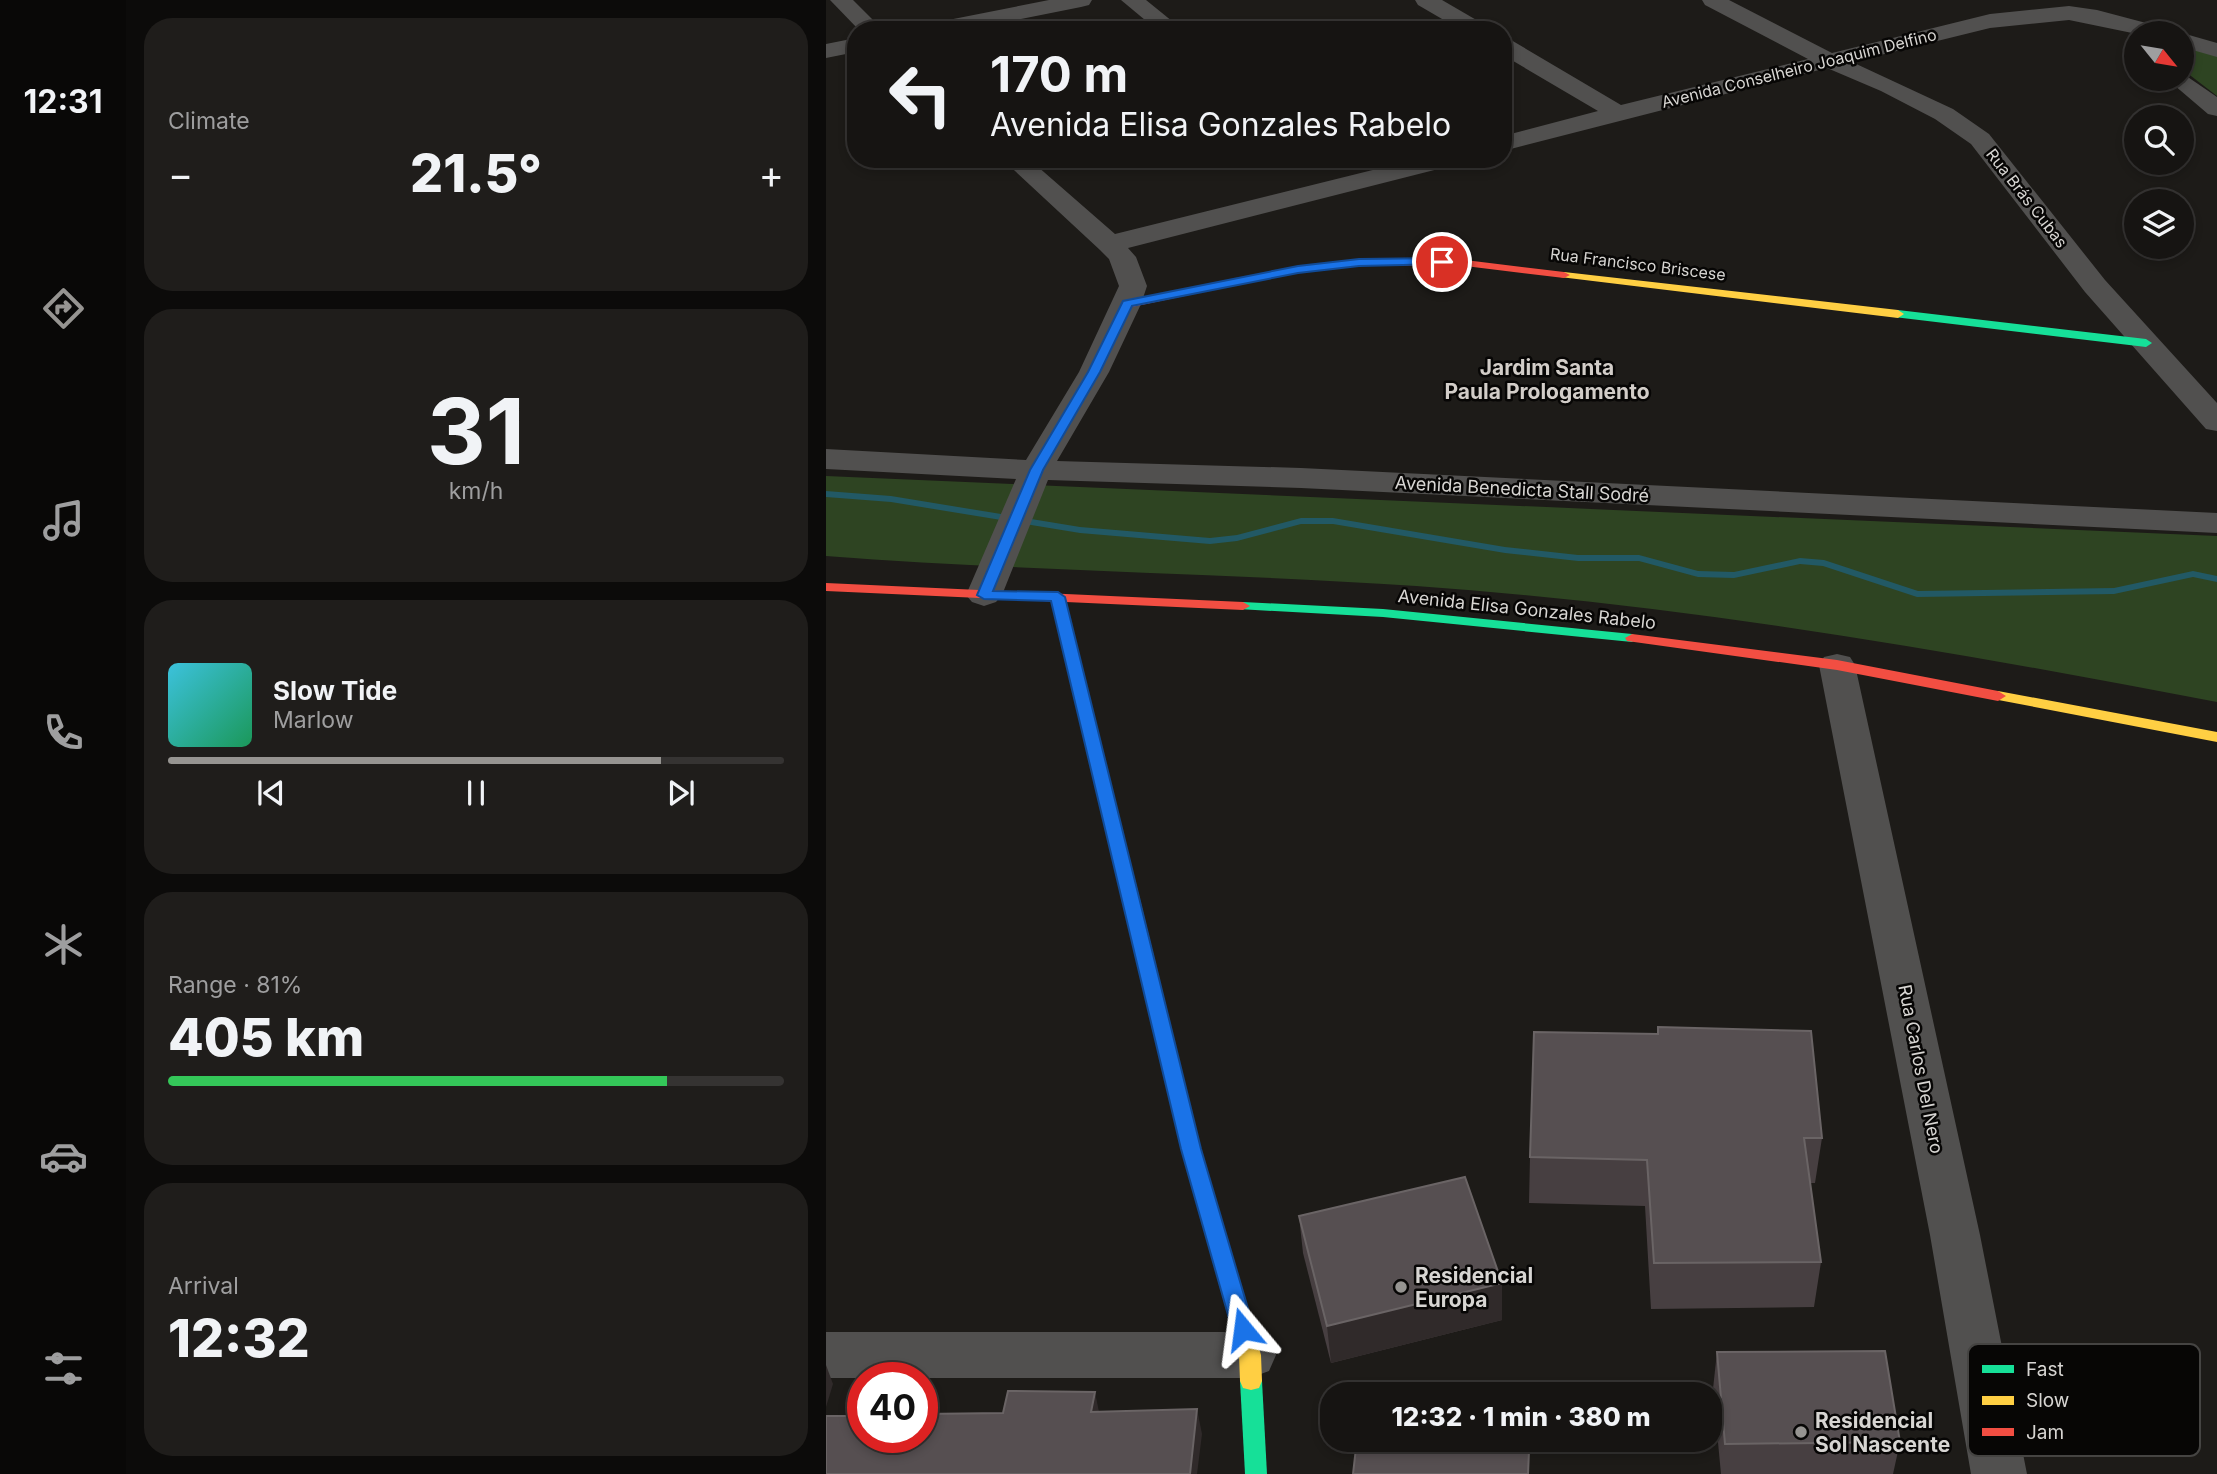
<!DOCTYPE html>
<html lang="en">
<head>
<meta charset="utf-8">
<style>
	:root { --surface:#161412; --page:#1f1d1b; --text:#f1f3f6; --muted:#9e9e9f; --line:#353332; --accent:#969491 }
	body { margin:0; font-family:Inter,sans-serif; background:var(--page); color:var(--text); height:100vh; display:flex; flex-direction:column; font-size:26px; white-space:nowrap }
	* { box-sizing:border-box; margin:0 }
	p { font-size:23px; color:var(--muted) }
	.icon { flex:none; width:38px; height:38px; fill:none; stroke:currentColor; stroke-width:2; stroke-linecap:round; stroke-linejoin:round }
	.map { position:relative; flex:1; overflow:hidden }
	.details { display:flex; flex-direction:column; gap:18px; padding:18px; background:#0c0b0a; width:700px }
	.details>* { flex:none }
	.hud { position:absolute; left:21px; top:21px; width:665px; height:147px; border-radius:28px; box-shadow:0 4px 10px #0003,0 0 0 2px var(--line); background:#161412; color:var(--text); overflow:hidden }
	.needle { width:46px; rotate:120deg }
	.tools { position:absolute; left:1298px; top:21px; display:grid; gap:14px }
	.tools a { display:grid; place-items:center; width:70px; height:70px; border-radius:50%; background:var(--surface); box-shadow:0 4px 10px #0003,0 0 0 2px var(--line); font-size:35px }
	.speed { position:absolute; left:21px; top:1362px; display:flex; gap:14px; font-size:35px; font-weight:700; text-align:center }
	.speed>* { display:grid; place-content:center; width:91px; height:91px; border-radius:50%; background:var(--surface); box-shadow:0 4px 10px #0003,0 0 0 2px var(--line); line-height:1 }
	.speed .limit { border:10px solid #d22; background:#fff; color:#111 }
	.pin { position:absolute; display:grid; place-items:center; width:60px; height:60px; color:#fff; margin:-30px; border:4px solid #fff; border-radius:50%; box-shadow:0 2px 7px #0007 }
	.me { position:absolute; width:77px; margin:-38px; rotate:344deg; stroke-linejoin:round; filter:drop-shadow(0 0 5px #0008) }
	.turn { display:flex; align-items:center; gap:24px; height:147px; padding:0 28px; font-size:32px }
	.turn .icon { width:91px; height:91px; stroke-width:2.5 }
	.turn b { display:block; font-size:49px; line-height:60px }
	.big { font-size:52px; font-weight:800; line-height:1.1 }
	.details .card { flex:1; display:flex; flex-direction:column; justify-content:center; gap:10px; min-width:0; padding:0 24px; border-radius:28px; background:var(--page) }
	.details .dial { align-items:center; gap:0 }
	.dial b { font-size:91px; line-height:1 }
	.song { display:flex; align-items:center; gap:21px }
	.cover { width:84px; height:84px; border-radius:10px; background:linear-gradient(135deg,hsl(190 70% 55%),hsl(150 70% 35%)) }
	.played { height:7px; border-radius:4px; background:linear-gradient(90deg,var(--accent) 80%,var(--line) 80%) }
	.keys { display:flex; justify-content:space-around; direction:ltr }
	.heat { display:flex; justify-content:space-between; align-items:center; font-size:38px; direction:ltr }
	.charge { height:10px; border-radius:5px; background:linear-gradient(90deg,#34c759 81%,var(--line) 0) }
	.trip { position:absolute; left:494px; top:1382px; width:402px; height:70px; border-radius:28px; background:var(--surface); box-shadow:0 4px 10px #0003,0 0 0 2px var(--line); font-weight:800; line-height:70px; text-align:center }
	main { display:flex; flex:1; min-height:0 }
	.tab-bar { display:flex; flex-direction:column; width:126px; justify-content:space-around; align-items:center; background:#090807; color:var(--muted) }
	.tab-bar .icon { width:49px; height:49px }
	.tab-bar .current { color:var(--accent) }
	.tab-bar b { font-size:32px; color:var(--text) }
	.map>svg:first-child { display:block }
	.green { fill:#2e4422 }
	.lines { fill:none; stroke-linecap:round; stroke-linejoin:round }
	.stream { fill:#225965; fill-rule:evenodd }
	.street { fill:#51504f; fill-rule:evenodd }
	.fast { fill:#16e098; fill-rule:evenodd }
	.slow { fill:#ffcf43; fill-rule:evenodd }
	.jam { fill:#f24e42; fill-rule:evenodd }
	.wall { fill:#473f41 }
	.shaded-wall { fill:#302a2a }
	.building { fill:#564f51; stroke:#6a6465; stroke-width:2 }
	.route { fill:#1a73e8; stroke:#114b97; stroke-width:2 }
	.poi-dot { fill:#969491; stroke:#070605; stroke-width:2.5 }
	.labels { text-anchor:middle; dominant-baseline:central; stroke-width:5; stroke-linejoin:round; paint-order:stroke }
	.far-street-label { font-size:16px; fill:#d7d5d2; stroke:#070605 }
	.street-label { font-size:18px; fill:#d7d5d2; stroke:#070605 }
	.far-district-label { font-size:21px; font-weight:bold; fill:#d2cdc8; stroke:#070605 }
	.near-poi-label { font-size:21px; font-weight:bold; fill:#d7d5d2; stroke:#070605; text-anchor:start }
	.key { fill:#070605; stroke:#454442; stroke-width:2 }
	.key-label { font-size:19px; fill:#d7d5d2 }
</style>
</head>
<body>
<main>
<nav class="tab-bar">
<b>12:31</b>
<svg class="icon current" aria-label="directions" viewBox="0 0 24 24"><path d="M12 3l9 9-9 9-9-9zM9 14v-3h6M13 9l2 2-2 2"/></svg>
<svg class="icon" aria-label="music" viewBox="0 0 24 24"><path d="M9 18V5l10-2v13"/><circle cx="6" cy="18" r="3"/><circle cx="16" cy="16" r="3"/></svg>
<svg class="icon" aria-label="phone" viewBox="0 0 24 24"><path d="M5 4h4l2 5-3 2q2 4 5 5l2-3 5 2v4C11 20 4 13 5 4z"/></svg>
<svg class="icon" aria-label="climate" viewBox="0 0 24 24"><path d="M12 3v18M4 7l16 10M4 17L20 7"/></svg>
<svg class="icon" aria-label="car" viewBox="0 0 24 24"><path d="M5 17H2v-5l4-1 3-4h7l3 4 3 1v5h-3M9 17h6M6 11h13"/><circle cx="7" cy="17" r="2"/><circle cx="17" cy="17" r="2"/></svg>
<svg class="icon" aria-label="filters" viewBox="0 0 24 24"><path d="M4 7h16M4 17h16"/><circle cx="9" cy="7" r="2"/><circle cx="15" cy="17" r="2"/></svg>
</nav>
<section class="details">
<div class="card"><p>Climate</p>
<div class="heat"><a>−</a><b class="big">21.5°</b><a>+</a></div>
</div>
<div class="card dial"><b>31</b><p>km/h</p></div>
<div class="card">
<div class="song"><i class="cover"></i><div><b>Slow Tide</b><p>Marlow</p></div></div>
<div class="played"></div>
<div class="keys"><svg class="icon" aria-label="previous" viewBox="0 0 24 24"><path d="M18 5L8 12l10 7zM5 5v14"/></svg><svg class="icon" aria-label="pause" viewBox="0 0 24 24"><path d="M8 5v14M16 5v14"/></svg><svg class="icon" aria-label="next" viewBox="0 0 24 24"><path d="M6 5l10 7-10 7zM19 5v14"/></svg></div>
</div>
<div class="card"><p>Range · 81%</p><b class="big">405 km</b><div class="charge"></div></div>
<div class="card"><p>Arrival</p><b class="big">12:32</b></div>
</section>
<div class="map">
<svg width="1391" height="1474" viewBox="0 0 1391 1474">
	<rect width="100%" height="100%" fill="#1d1b18"/>
	<g class="green">
		<path d="M 1356,46 L 1391,53 L 1391,96 L 1356,69 Z"/>
		<path d="M 0,476 L 1391,536 L 1391,702 C 1126,651 860,605 590,586 C 394,573 196,571 0,556 Z"/>
	</g>
	<g class="lines">
		<path class="stream" d="M 0,491 L 65,496 L 254,527 L 384,538 L 411,535 L 475,518 L 507,518 L 679,547 L 752,555 L 813,555 L 872,571 L 908,572 L 974,558 L 998,560 L 1092,591 L 1288,588 L 1367,571 L 1391,576 L 1391,582 L 1367,577 L 1288,594 L 1091,597 L 997,566 L 974,564 L 908,578 L 872,577 L 813,561 L 752,561 L 679,553 L 507,524 L 475,524 L 411,541 L 384,544 L 254,533 L 65,502 L 0,497 Z"/>
		<g class="street">
			<path d="M 4,0 L 27,0 L 57,30 L 33,30 Z"/>
			<path d="M 223,0 L 266,0 L 263,5 L 255,7 L 141,30 L 96,30 L 99,25 L 107,23 Z"/>
			<path d="M 295,0 L 320,0 L 357,30 L 331,30 Z"/>
			<path d="M 589,0 L 616,0 L 659,25 L 662,30 L 635,30 L 592,5 Z"/>
			<path d="M 876,0 L 903,0 L 1006,53 L 1164,14 L 1243,6 L 1271,10 L 1339,28 L 1342,33 L 1311,34 L 1243,20 L 1164,28 L 1026,62 L 1127,109 L 1163,134 L 1279,280 L 1391,403 L 1391,431 L 1380,429 L 1259,292 L 1145,144 L 1109,119 L 1055,91 L 1001,68 L 677,151 L 677,136 L 772,111 L 677,55 L 677,38 L 685,40 L 795,105 L 982,59 L 879,5 Z"/>
			<path d="M 1356,33 L 1391,43 L 1391,57 L 1356,47 Z"/>
			<path d="M 30,38 L 30,52 L 0,58 L 0,44 Z"/>
			<path d="M 1356,73 L 1391,97 L 1391,116 L 1382,114 L 1341,79 L 1356,79 Z"/>
			<path d="M 176,159 L 203,159 L 289,234 L 591,159 L 635,159 L 632,164 L 302,248 L 310,257 L 321,286 L 315,304 L 283,372 L 231,461 L 475,468 L 1391,513 L 1391,533 L 475,488 L 222,480 L 176,595 L 170,602 L 158,606 L 146,602 L 140,595 L 190,479 L 0,469 L 0,449 L 200,460 L 253,372 L 293,286 L 283,259 L 274,250 Z"/>
			<path d="M 1011,654 L 1024,657 L 1029,665 L 1154,1235 L 1201,1474 L 1145,1474 L 1104,1235 L 993,665 L 998,657 Z"/>
			<path d="M 0,1332 L 424,1332 L 443,1339 L 450,1355 L 443,1371 L 424,1378 L 0,1378 Z"/>
		</g>
		<g class="fast">
			<path d="M 1072,310 L 1320,339 L 1326,343 L 1320,347 L 1068,317 L 1068,311 Z"/>
			<path d="M 231,593 L 238,597 L 315,904 L 312,908 L 300,908 L 297,904 L 224,597 Z"/>
			<path d="M 417,602 L 557,609 L 806,634 L 813,638 L 806,642 L 557,617 L 412,609 L 410,606 Z"/>
			<path d="M 425,1372 L 433,1374 L 436,1381 L 441,1474 L 419,1474 L 414,1381 L 417,1374 Z"/>
		</g>
		<g class="slow">
			<path d="M 738,272 L 1072,310 L 1078,314 L 1072,318 L 734,277 L 732,275 Z"/>
			<path d="M 1172,691 L 1391,732 L 1391,742 L 1167,699 L 1164,696 Z"/>
			<path d="M 306,898 L 312,900 L 315,904 L 375,1149 L 435,1355 L 436,1381 L 433,1388 L 425,1390 L 417,1388 L 414,1381 L 413,1355 L 355,1149 L 297,904 L 300,900 Z"/>
		</g>
		<g class="jam">
			<path d="M 631,259 L 738,272 L 744,275 L 738,278 L 631,265 L 533,266 L 472,272 L 301,308 L 295,304 L 301,300 L 472,266 L 533,260 Z"/>
			<path d="M 0,583 L 417,602 L 424,606 L 417,610 L 0,591 Z"/>
			<path d="M 806,634 L 1011,660 L 1172,691 L 1180,696 L 1172,701 L 1011,670 L 801,641 L 799,638 Z"/>
		</g>
	</g>
	<g class="wall">
		<path d="M 832,1027 L 996,1138 L 989,1183 L 984,1183 L 995,1262 L 988,1307 L 825,1309 L 819,1206 L 703,1203 L 704,1157 L 831,1034 Z"/>
		<path d="M 473,1216 L 676,1320 L 505,1363 L 477,1253 Z"/>
		<path d="M 891,1352 L 1074,1442 L 1067,1474 L 895,1474 L 887,1389 Z"/>
	</g>
	<g class="shaded-wall">
		<path d="M 676,1283 L 676,1320 L 505,1363 L 501,1326 Z"/>
		<path d="M 0,1365 L 7,1384 L 0,1407 Z"/>
		<path d="M 269,1392 L 274,1417 L 265,1412 Z"/>
		<path d="M 371,1409 L 376,1434 L 371,1474 L 364,1474 Z"/>
	</g>
	<g class="building">
		<path d="M 832,1027 L 985,1031 L 996,1138 L 978,1138 L 995,1262 L 828,1263 L 821,1160 L 704,1157 L 708,1032 L 832,1034 Z"/>
		<path d="M 639,1177 L 676,1283 L 501,1326 L 473,1216 Z"/>
		<path d="M 1059,1351 L 1074,1442 L 899,1444 L 891,1352 Z"/>
		<path d="M 182,1391 L 269,1392 L 265,1412 L 371,1409 L 364,1474 L 0,1474 L 0,1416 L 37,1416 L 37,1437 L 96,1437 L 96,1414 L 177,1413 Z"/>
		<path d="M 530,1448 L 703,1451 L 702,1474 L 527,1474 Z"/>
	</g>
	<path class="route" d="M 616,258 L 622,262 L 620,264 L 533,266 L 472,273 L 306,306 L 274,372 L 217,470 L 167,591 L 232,592 L 239,597 L 375,1149 L 428,1329 L 425,1336 L 417,1338 L 409,1336 L 406,1329 L 355,1149 L 225,601 L 158,599 L 151,595 L 204,470 L 262,372 L 297,301 L 472,266 L 533,259 Z"/>
	<g class="poi-dot">
		<circle cx="575" cy="1287" r="7"/>
		<circle cx="975" cy="1432" r="7"/>
	</g>
	<g class="labels">
		<g class="far-street-label">
			<text transform="translate(973 68) rotate(-14)">Avenida Conselheiro Joaquim Delfino</text>
			<text transform="translate(1201 198) rotate(52)">Rua Brás Cubas</text>
			<text transform="translate(812 264) rotate(7)">Rua Francisco Briscese</text>
		</g>
		<g class="street-label">
			<text transform="translate(696 489) rotate(3)">Avenida Benedicta Stall Sodré</text>
			<text transform="translate(701 609) rotate(6)">Avenida Elisa Gonzales Rabelo</text>
			<text transform="translate(1095 1069) rotate(79)">Rua Carlos Del Nero</text>
		</g>
		<g class="far-district-label">
			<text x="721" y="367">Jardim Santa<tspan x="721" dy="24">Paula Prologamento</tspan></text>
		</g>
		<g class="near-poi-label">
			<text x="589" y="1275">Residencial<tspan x="589" dy="24">Europa</tspan></text>
			<text x="989" y="1420">Residencial<tspan x="989" dy="24">Sol Nascente</tspan></text>
		</g>
	</g>
	<rect x="1142" y="1344" width="232" height="112" rx="10" class="key"/>
	<rect x="1156" y="1365" width="32" height="8" fill="#16e098"/>
	<rect x="1156" y="1396" width="32" height="9" fill="#ffcf43"/>
	<rect x="1156" y="1428" width="32" height="8" fill="#f24e42"/>
	<g class="key-label">
		<text x="1200" y="1376">Fast</text>
		<text x="1200" y="1407">Slow</text>
		<text x="1200" y="1439">Jam</text>
	</g>
</svg>
<div class="tools">
<a><svg class="needle" viewBox="-14 -14 28 28"><path d="M0-13l5 13h-10z" fill="#e53935"/><path d="M0 13l5-13h-10z" fill="#9e9e9f"/></svg></a>
<a><svg class="icon" aria-label="search" viewBox="0 0 24 24"><circle cx="10" cy="10" r="6"/><path d="M15 15l6 6"/></svg></a>
<a><svg class="icon" aria-label="layers" viewBox="0 0 24 24"><path d="M12 4l9 5-9 5-9-5zM3 14l9 5 9-5"/></svg></a>
</div>
<div class="speed"><div class="limit">40</div></div>
<div class="pin" style="left:616px;top:262px;background:#d93025"><svg class="icon" aria-label="arrive" viewBox="0 0 24 24"><path d="M6 21V4h12l-3 4 3 4H6"/></svg></div>
<svg class="me" style="left:417px;top:1329px" viewBox="-20 -20 40 40"><path d="M0-17L14 15 0 8-14 15z" fill="#1a73e8" stroke="#fff" stroke-width="4"/></svg>
<div class="trip">12:32 · 1 min · 380 m</div>
<div class="hud">
<div class="turn"><svg class="icon" aria-label="left" viewBox="0 0 24 24"><path d="M17 20v-9H6M10 6l-5 5 5 5"/></svg><div><b>170 m</b>Avenida Elisa Gonzales Rabelo</div></div>
</div>
</div>
</main>
</body>
</html>
